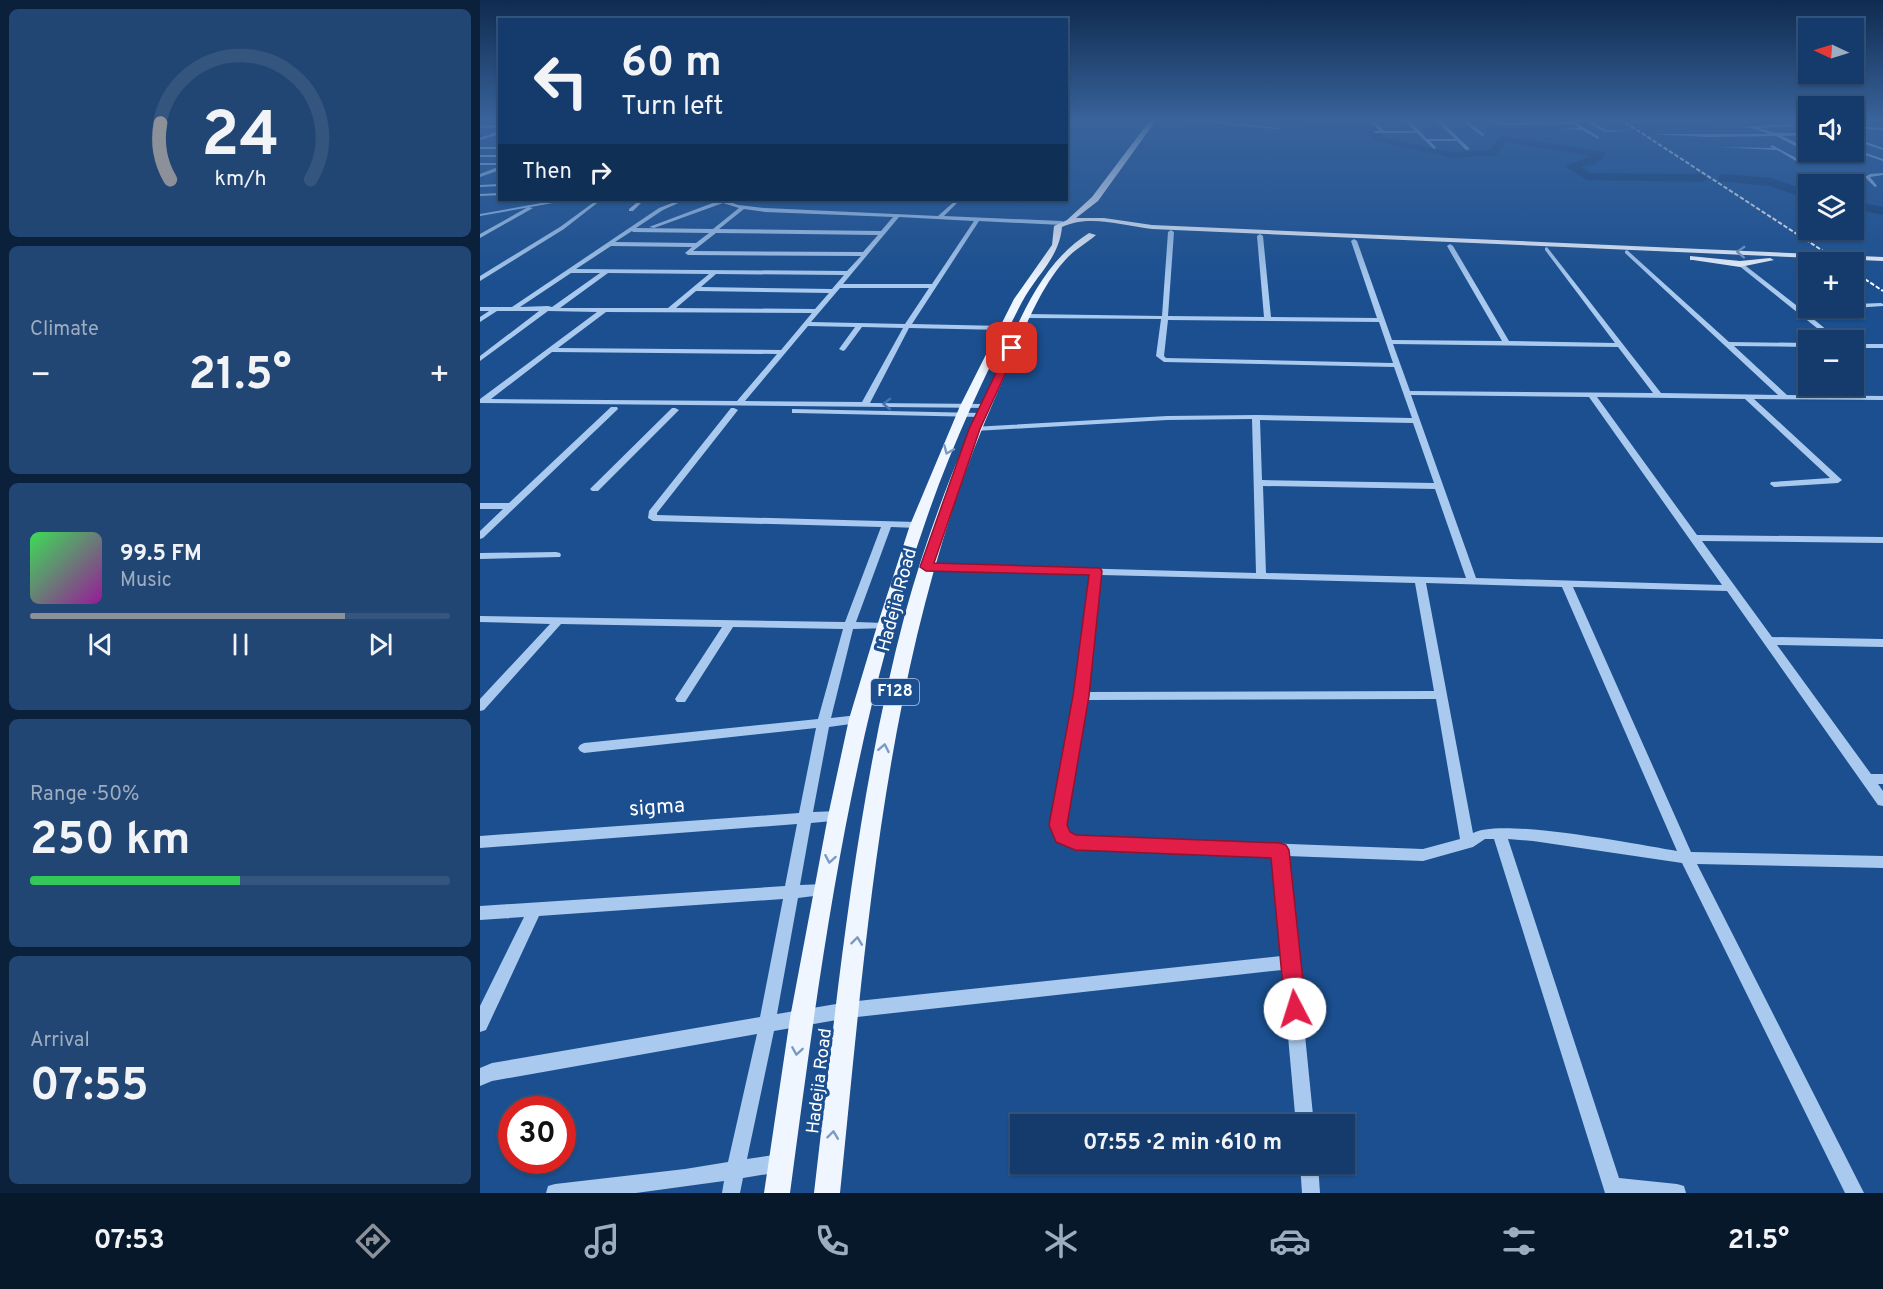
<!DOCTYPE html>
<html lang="en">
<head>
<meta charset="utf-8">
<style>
	:root { --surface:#143b6b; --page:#214673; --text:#f1f3f6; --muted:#9dadc1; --line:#33557e; --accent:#8c9099 }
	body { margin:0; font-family:Overpass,sans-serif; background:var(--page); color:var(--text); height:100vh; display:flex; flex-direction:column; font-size:22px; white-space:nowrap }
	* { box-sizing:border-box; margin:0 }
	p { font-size:20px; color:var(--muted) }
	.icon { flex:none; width:33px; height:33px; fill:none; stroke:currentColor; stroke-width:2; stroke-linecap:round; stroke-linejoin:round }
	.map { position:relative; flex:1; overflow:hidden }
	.panel { display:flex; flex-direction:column; gap:9px; padding:9px; background:#0b203b; width:480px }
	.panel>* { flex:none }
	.hud { position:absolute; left:18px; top:18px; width:570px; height:183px; border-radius:0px; box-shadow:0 2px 4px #0004,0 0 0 2px var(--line); background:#143b6b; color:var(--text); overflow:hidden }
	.needle { width:39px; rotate:274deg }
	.buttons { position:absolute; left:1318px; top:18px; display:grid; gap:12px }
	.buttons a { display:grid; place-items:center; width:66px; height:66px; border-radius:0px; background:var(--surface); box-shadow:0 2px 4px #0004,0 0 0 2px var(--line); font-size:30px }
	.speed { position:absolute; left:18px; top:1096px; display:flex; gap:12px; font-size:30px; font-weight:700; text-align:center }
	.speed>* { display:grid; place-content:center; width:78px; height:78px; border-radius:50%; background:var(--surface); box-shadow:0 2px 4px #0004,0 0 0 2px var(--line); line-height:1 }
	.speed .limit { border:9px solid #d22; background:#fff; color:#111 }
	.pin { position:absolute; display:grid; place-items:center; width:51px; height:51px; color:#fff; margin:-26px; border-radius:12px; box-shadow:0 3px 9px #0006 }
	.me { position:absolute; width:66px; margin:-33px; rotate:355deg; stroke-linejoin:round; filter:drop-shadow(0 0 4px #0008) }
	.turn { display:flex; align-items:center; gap:21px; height:126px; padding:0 24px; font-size:27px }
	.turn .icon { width:78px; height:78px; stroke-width:2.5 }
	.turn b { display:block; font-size:42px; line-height:51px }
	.then { display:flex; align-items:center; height:57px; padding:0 24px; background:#0003; gap:12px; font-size:22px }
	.big { font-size:45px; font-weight:700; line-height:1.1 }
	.panel .card { flex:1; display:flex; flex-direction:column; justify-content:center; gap:9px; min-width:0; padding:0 21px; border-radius:9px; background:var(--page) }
	.panel .dial { align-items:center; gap:0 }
	.dial svg { height:156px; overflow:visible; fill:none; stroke:var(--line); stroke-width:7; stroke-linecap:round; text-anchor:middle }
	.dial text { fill:var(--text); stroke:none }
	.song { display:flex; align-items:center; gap:18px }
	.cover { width:72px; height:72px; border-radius:9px; background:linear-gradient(135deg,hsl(130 70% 55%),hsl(300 70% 35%)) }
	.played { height:6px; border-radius:3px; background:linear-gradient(90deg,var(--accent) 75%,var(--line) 75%) }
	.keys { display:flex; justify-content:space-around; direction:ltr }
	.heat { display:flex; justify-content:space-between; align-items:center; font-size:33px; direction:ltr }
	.charge { height:9px; border-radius:4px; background:linear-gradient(90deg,#34c759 50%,var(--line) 0) }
	.trip { position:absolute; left:530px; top:1114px; width:345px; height:60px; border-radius:0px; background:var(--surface); box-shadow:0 2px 4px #0004,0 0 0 2px var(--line); font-weight:700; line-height:60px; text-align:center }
	.menu { display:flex; height:96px; justify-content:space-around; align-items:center; background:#08182b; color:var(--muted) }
	.menu .icon { width:42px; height:42px }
	.menu .active { color:var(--accent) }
	.menu b { font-size:27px; color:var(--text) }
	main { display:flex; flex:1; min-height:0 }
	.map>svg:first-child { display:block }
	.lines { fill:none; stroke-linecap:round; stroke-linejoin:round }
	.stream { stroke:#9cc4f0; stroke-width:2 }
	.river { fill:#123a6d; fill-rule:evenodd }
	.minor { fill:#a9c9ee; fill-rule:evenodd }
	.major { fill:#f0f6ff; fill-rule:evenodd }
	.rail { stroke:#fff; stroke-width:2; stroke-dasharray:4.5 2; stroke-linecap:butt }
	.oneway { stroke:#7b9ac1 }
	.oneway2 { stroke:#4674ac }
	.route { fill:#e11d48; stroke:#92132f; stroke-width:1.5 }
	.labels { text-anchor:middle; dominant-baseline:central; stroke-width:6; stroke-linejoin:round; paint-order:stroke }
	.shield { fill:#1b4f8f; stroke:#bbcadd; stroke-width:1.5 }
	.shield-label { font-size:16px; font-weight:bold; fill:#fff }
	.street-label { font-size:18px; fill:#fff; stroke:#1b4f8f }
	.near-street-label { font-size:21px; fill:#fff; stroke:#1b4f8f }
</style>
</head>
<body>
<main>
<section class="panel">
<div class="card dial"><svg viewBox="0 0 100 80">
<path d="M14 69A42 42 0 1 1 86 69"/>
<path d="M14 69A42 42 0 0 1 9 40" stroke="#8c9099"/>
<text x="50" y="56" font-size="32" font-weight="700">24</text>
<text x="50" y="72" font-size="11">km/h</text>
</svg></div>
<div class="card"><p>Climate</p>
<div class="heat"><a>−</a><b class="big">21.5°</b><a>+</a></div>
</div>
<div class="card">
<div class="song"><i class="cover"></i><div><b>99.5 FM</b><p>Music</p></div></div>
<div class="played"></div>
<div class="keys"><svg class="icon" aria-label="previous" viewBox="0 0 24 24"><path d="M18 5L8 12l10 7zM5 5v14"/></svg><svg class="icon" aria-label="pause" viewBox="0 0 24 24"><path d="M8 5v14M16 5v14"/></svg><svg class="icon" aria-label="next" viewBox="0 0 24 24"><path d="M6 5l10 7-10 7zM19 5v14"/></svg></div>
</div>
<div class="card"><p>Range · 50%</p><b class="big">250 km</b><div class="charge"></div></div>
<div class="card"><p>Arrival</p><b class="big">07:55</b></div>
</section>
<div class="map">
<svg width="1403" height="1193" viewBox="0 0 1403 1193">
	<rect width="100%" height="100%" fill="#1b4f8f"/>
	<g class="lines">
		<path class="stream" d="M 0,215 L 84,200"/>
		<g class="river">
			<path d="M 776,119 L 866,121 L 893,126 L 904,137 L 940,146 L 971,152 L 1010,150 L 1019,137 L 1023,136 L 1125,152 L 1125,156 L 1115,164 L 1101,167 L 1110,173 L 1222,174 L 1228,178 L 1222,182 L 1107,180 L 1084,166 L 1112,156 L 1026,142 L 1017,155 L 971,158 L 896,141 L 886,130 L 866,127 L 829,127 L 781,122 Z"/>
			<path d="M 1243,174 L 1291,178 L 1329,191 L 1329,199 L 1289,186 L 1239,181 L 1239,175 Z"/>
			<path d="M 1374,201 L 1403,207 L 1403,215 L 1374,209 Z"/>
		</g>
		<g class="minor">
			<path d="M 691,119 L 710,119 L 800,128 L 798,129 Z"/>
			<path d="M 924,119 L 928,119 L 947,139 L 975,139 L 954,119 L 959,119 L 990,149 L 986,150 L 977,141 L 950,141 L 956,148 L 954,149 L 937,133 L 895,133 L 894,131 L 900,131 L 891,122 L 874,121 L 893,120 L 904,131 L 935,131 Z"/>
			<path d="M 980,119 L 985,119 L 1005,135 L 1002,136 Z"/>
			<path d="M 1009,119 L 1014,119 L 1021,123 L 1092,122 L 1093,120 L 1245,123 L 1112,122 L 1126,130 L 1149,131 L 1125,132 L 1106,122 L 1095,122 L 1119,137 L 1118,139 L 1102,130 L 1081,129 L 1099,128 L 1094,124 L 1020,125 Z"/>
			<path d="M 1315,124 L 1314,126 L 1279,128 L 1296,133 L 1329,133 L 1329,135 L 1302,136 L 1329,149 L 1329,152 L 1352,161 L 1352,163 L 1348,163 L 1296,136 L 1227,137 L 1173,134 L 1289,134 L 1272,128 L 1260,127 Z"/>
			<path d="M 20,125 L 20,127 L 0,128 L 0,126 Z"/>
			<path d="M 1374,126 L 1403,128 L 1403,130 L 1374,128 Z"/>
			<path d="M 19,131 L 20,134 L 0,140 L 0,138 Z"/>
			<path d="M 1374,138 L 1403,148 L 1403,150 L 1374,140 Z"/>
			<path d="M 1292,145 L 1320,160 L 1316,161 L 1297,150 L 1239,147 L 1292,148 L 1290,146 Z"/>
			<rect x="0" y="147" width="20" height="2"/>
			<path d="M 1374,149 L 1403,159 L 1403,161 L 1374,151 Z"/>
			<rect x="0" y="155" width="20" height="2"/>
			<rect x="0" y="163" width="20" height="2"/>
			<path d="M 18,167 L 20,170 L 0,177 L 0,174 Z"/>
			<path d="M 1403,173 L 1403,175 L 1390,177 L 1397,186 L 1395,187 L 1385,177 L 1390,174 Z"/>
			<path d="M 20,184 L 20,186 L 0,187 L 0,185 Z"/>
			<path d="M 20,193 L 20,195 L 0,196 L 0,194 Z"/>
			<path d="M 117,200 L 121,200 L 84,229 L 0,281 L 0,276 L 80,227 Z"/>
			<path d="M 160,200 L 164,200 L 153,211 L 149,211 L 149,209 Z"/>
			<path d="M 200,200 L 205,200 L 183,210 L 156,228 L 233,229 L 259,208 L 243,203 L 174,228 L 169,227 L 238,201 L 237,200 L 249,200 L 248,201 L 258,205 L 285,208 L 458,216 L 476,200 L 480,200 L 464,216 L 582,221 L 585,223 L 582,225 L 499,221 L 432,324 L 524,326 L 527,328 L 524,330 L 429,328 L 390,403 L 505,404 L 509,406 L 508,408 L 0,403 L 0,399 L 117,312 L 68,311 L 0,361 L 0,356 L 59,311 L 17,311 L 0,322 L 0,317 L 9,311 L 0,311 L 0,307 L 32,307 L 179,208 ZM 264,209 L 285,212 L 413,217 L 401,231 L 239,229 ZM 419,217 L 494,221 L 452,284 L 363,284 ZM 152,231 L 153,232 L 229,233 L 216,243 L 135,242 ZM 236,233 L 398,235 L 383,252 L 213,251 ZM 131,246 L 212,247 L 205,253 L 208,255 L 381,256 L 367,271 L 96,269 ZM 91,273 L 120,273 L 72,307 L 68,306 L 40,307 ZM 128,273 L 229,274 L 188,308 L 80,308 ZM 236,274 L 364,275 L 352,289 L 221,287 ZM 360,288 L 449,288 L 425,324 L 331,322 ZM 216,291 L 349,293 L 335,309 L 196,308 ZM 126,312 L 332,313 L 301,350 L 78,348 ZM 328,326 L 375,327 L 359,349 L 363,351 L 365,350 L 382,327 L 423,328 L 382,402 L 265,401 ZM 72,352 L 297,354 L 257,401 L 11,399 Z"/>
			<path d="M 48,207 L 53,208 L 0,238 L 0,234 Z"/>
			<path d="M 691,230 L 694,232 L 688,316 L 784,317 L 777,236 L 780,234 L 783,236 L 791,317 L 897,318 L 871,241 L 874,239 L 877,241 L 912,340 L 1022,341 L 967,246 L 970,244 L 973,246 L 1029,341 L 1135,343 L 1065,250 L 1065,248 L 1067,247 L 1181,393 L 1298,395 L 1145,253 L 1145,251 L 1147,250 L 1249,342 L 1329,343 L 1329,347 L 1254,346 L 1307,395 L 1403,396 L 1403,400 L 1274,399 L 1362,480 L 1358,483 L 1294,487 L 1290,484 L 1291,482 L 1350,478 L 1265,399 L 1117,397 L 1217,535 L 1403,537 L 1403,543 L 1222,541 L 1292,637 L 1403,639 L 1403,647 L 1297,645 L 1391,774 L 1403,774 L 1403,784 L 1398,784 L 1403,791 L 1403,806 L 1398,805 L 1247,591 L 1093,587 L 1211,852 L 1403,856 L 1403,868 L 1217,864 L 1384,1193 L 1365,1193 L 1202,863 L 1053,841 L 1028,839 L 1139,1178 L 1197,1184 L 1204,1186 L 1206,1193 L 1125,1193 L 1014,839 L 1005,839 L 993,847 L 943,861 L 807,856 L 817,958 L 819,962 L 818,965 L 834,1125 L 816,1125 L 802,970 L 368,1018 L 294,1031 L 267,1159 L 300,1154 L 307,1156 L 309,1163 L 307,1170 L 300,1172 L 263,1178 L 260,1193 L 242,1193 L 244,1181 L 156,1193 L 66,1193 L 68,1186 L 75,1184 L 205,1169 L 248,1162 L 277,1034 L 12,1081 L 0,1086 L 0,1068 L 12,1063 L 280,1017 L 303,899 L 59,916 L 6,1030 L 0,1032 L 0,1006 L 44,917 L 0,920 L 0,906 L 305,886 L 317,824 L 0,848 L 0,836 L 319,813 L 336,728 L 104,753 L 100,751 L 98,748 L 100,745 L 104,743 L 338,719 L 363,629 L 253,627 L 205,702 L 197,702 L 195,699 L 242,627 L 81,624 L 4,710 L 0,711 L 0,699 L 70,624 L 0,622 L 0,616 L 365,622 L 401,527 L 173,521 L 168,518 L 169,511 L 251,408 L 254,408 L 258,410 L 177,513 L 177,515 L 437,522 L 442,525 L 437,528 L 411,527 L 376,622 L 405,623 L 410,626 L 409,628 L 373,629 L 351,718 L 378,715 L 382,716 L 384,719 L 382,722 L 378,723 L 349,727 L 333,812 L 358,811 L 363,812 L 365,816 L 363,820 L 331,823 L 320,885 L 345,884 L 350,886 L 352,890 L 350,894 L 318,898 L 297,1014 L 368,1002 L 801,956 L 792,855 L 595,848 L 578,841 L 571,825 L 595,696 L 611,574 L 446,570 L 441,567 L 446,564 L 776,573 L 772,419 L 687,420 L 495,431 L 492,431 L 492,427 L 687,416 L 776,415 L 932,418 L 914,367 L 684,362 L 676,356 L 681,319 L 548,318 L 545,316 L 548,314 L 682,316 L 688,232 ZM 688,320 L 899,322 L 913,363 L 686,358 L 684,356 ZM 913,344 L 1138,347 L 1173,393 L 930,391 ZM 931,395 L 1109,397 L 1242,585 L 996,578 ZM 780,420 L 933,423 L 954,483 L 782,480 ZM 783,486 L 955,489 L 986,578 L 786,573 ZM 621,575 L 935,583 L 954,691 L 607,692 ZM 946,583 L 1082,587 L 1197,851 C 1159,845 1020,817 993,833 ZM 956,699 L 980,839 L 943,849 L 596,836 L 588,833 L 585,825 L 606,700 Z"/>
			<path d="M 1258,263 L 1262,263 L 1316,305 L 1329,304 L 1329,308 L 1331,308 L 1320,308 L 1359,340 L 1352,340 L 1258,265 Z"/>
			<path d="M 1401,303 L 1403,304 L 1403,306 L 1374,308 L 1372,308 L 1374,308 L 1374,304 Z"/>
			<rect x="1374" y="344" width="29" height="4"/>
			<path d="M 131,407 L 137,407 L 138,409 L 3,538 L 0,539 L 0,531 L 23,509 L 0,509 L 0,503 L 29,503 Z"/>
			<path d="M 192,408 L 195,408 L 199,410 L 118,491 L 112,491 L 110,489 L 112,487 Z"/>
			<path d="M 312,409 L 501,413 L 505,415 L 501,417 L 315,413 L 312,413 Z"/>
			<path d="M 76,552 L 80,553 L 81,555 L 80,557 L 0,559 L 0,553 Z"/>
			<path d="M 820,1164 L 838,1164 L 840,1193 L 822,1193 Z"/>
		</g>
		<g class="major">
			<path d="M 671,119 L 677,119 L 618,201 L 596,218 L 624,218 L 672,225 L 1403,257 L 1403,261 L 672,229 C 643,226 610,214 582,227 C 579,259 556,275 542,302 C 505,374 470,449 444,526 C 369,741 340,968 310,1193 L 284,1193 L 310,1018 L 348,816 L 369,719 L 397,626 L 430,525 L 480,406 L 534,299 L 572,245 L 574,226 L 587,220 L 612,197 Z"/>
			<path d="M 609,233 L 616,235 C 607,243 597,248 588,257 C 556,290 537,349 518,391 C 406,644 388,921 360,1193 L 334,1193 C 357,999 375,803 425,614 C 448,530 480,449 517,370 C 540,320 560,264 609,233 Z"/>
			<path d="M 1210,256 L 1260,261 L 1290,258 L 1294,260 L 1260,267 L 1213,260 L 1210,260 Z"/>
		</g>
		<g class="rail">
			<path d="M 1140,119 L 1360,262"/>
			<path d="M 1374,272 L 1403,291"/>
		</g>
	</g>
	<defs><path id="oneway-chevron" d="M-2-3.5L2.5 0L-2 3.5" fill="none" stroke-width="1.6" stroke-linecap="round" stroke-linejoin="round" transform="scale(1.5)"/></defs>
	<g class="oneway">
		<use href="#oneway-chevron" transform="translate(1261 252) rotate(-178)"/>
		<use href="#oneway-chevron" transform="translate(468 450) rotate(113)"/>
		<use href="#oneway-chevron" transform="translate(404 748) rotate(-79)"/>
		<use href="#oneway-chevron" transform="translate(350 859) rotate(100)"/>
		<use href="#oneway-chevron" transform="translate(377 941) rotate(-83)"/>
		<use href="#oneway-chevron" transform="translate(317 1051) rotate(99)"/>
		<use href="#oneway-chevron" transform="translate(353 1135) rotate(-83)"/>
	</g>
	<use class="oneway2" href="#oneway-chevron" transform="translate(407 404) rotate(-179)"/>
	<linearGradient id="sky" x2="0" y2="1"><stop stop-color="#0f2b4f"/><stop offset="0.42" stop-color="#39639b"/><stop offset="1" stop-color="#39639b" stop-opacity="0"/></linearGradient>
	<rect width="1403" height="286" fill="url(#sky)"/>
	<path class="route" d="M 529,346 L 537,348 L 500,429 L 454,563 L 620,568 L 622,571 L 609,696 L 587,825 L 590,832 L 596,835 L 800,843 L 806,845 L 809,850 L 826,1009 L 823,1016 L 815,1019 L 808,1016 L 805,1009 L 791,858 L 595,850 L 576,842 L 569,825 L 593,696 L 609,575 L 446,571 L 440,567 L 489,429 Z"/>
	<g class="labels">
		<rect class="shield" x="391" y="679" width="48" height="26" rx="4.5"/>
		<g class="shield-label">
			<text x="415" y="692">F128</text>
		</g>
		<g class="street-label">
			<text transform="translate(418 600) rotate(-75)">Hadejia Road</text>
			<text transform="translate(340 1081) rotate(-83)">Hadejia Road</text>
		</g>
		<g class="near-street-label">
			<text transform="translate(177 808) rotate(-4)">sigma</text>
		</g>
	</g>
</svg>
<div class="buttons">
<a><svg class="needle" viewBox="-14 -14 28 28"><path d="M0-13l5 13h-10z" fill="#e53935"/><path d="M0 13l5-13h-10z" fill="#9dadc1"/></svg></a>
<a><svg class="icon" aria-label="sound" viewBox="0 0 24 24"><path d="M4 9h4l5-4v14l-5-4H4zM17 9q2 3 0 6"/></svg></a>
<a><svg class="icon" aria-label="layers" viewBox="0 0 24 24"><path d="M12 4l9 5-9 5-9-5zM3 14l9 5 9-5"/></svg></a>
<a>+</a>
<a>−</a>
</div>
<div class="speed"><div class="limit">30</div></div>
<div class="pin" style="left:532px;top:348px;background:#d93025"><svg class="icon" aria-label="arrive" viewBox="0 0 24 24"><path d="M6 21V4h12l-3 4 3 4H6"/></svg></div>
<svg class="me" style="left:815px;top:1009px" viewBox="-20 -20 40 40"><circle r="19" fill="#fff"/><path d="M0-13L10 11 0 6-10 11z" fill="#e11d48"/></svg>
<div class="trip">07:55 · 2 min · 610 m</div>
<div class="hud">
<div class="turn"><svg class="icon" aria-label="left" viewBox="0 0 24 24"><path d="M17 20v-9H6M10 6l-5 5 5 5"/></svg><div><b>60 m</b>Turn left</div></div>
<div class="then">Then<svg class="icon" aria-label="right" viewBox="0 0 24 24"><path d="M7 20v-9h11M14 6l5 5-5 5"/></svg></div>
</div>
</div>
</main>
<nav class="menu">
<b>07:53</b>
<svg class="icon active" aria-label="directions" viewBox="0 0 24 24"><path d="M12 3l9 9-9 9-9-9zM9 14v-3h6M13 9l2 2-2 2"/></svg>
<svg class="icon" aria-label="music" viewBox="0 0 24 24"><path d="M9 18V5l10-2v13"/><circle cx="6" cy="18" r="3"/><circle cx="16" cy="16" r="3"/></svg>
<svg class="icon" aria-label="phone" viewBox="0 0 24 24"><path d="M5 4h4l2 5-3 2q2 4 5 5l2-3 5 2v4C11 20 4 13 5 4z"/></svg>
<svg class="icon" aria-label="climate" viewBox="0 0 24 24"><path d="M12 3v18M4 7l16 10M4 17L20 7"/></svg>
<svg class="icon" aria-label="car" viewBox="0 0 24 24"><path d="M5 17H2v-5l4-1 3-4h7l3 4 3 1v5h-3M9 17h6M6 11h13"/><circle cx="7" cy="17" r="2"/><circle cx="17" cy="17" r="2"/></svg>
<svg class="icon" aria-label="filters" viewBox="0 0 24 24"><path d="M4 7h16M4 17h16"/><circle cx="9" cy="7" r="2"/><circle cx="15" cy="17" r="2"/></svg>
<b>21.5°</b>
</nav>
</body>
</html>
